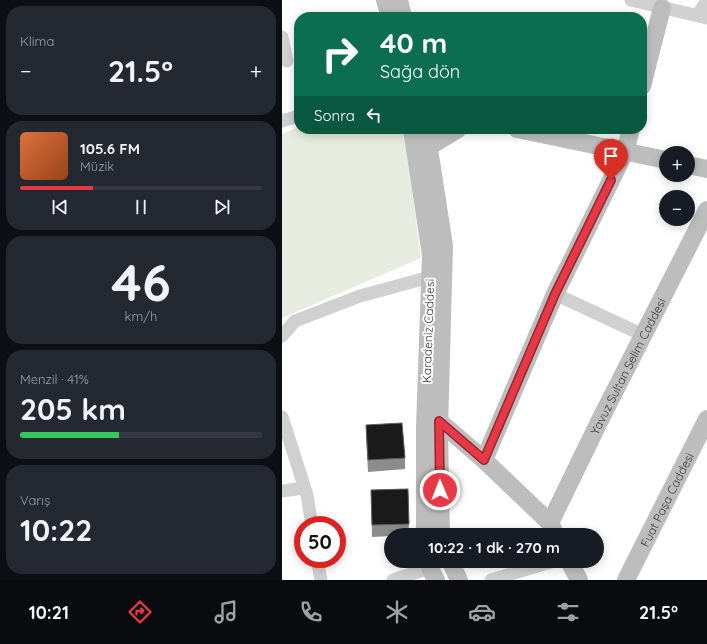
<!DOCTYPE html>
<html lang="tr">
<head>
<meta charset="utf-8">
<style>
	:root { --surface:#171b24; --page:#242831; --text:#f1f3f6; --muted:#9ea1a6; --line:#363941; --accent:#e63946 }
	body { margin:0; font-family:Quicksand,sans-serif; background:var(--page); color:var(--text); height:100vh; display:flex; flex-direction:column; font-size:15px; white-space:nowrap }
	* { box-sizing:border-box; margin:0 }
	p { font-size:13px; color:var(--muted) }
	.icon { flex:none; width:22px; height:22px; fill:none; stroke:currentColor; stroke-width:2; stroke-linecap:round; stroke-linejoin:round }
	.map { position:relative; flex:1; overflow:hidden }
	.sheet { display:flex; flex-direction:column; gap:6px; padding:6px; background:#0d0f14; width:282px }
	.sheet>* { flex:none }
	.top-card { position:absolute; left:12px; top:12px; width:353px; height:122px; border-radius:16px; box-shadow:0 2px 10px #0003; background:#0b6e4f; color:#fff; overflow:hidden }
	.controls { position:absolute; left:377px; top:146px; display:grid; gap:8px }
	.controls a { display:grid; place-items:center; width:36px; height:36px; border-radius:50%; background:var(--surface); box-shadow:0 2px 10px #0003; font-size:20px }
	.speed { position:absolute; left:12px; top:516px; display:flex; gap:8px; font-size:20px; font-weight:700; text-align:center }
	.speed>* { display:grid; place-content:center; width:52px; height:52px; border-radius:50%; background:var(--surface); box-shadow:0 2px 10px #0003; line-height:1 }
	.speed .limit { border:6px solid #d22; background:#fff; color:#111 }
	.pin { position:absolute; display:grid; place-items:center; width:34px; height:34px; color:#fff; margin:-41px -17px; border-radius:50% 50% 50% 0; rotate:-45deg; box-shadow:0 0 4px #0007 }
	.pin .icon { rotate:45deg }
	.me { position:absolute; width:44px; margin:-22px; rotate:359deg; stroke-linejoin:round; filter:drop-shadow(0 0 3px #0008) }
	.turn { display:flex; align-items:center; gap:14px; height:84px; padding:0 20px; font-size:18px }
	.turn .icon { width:52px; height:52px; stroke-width:2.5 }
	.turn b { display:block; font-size:28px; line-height:34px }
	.then { display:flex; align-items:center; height:38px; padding:0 20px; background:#0003; gap:8px; font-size:15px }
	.big { font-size:30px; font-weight:700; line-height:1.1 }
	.sheet .widget { flex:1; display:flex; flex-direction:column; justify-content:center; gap:6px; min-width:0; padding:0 14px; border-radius:16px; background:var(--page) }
	.sheet .dial { align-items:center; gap:0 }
	.dial b { font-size:52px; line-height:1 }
	.song { display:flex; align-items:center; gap:12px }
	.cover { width:48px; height:48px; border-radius:6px; background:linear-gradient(135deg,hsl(20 70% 55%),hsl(20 70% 35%)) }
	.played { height:4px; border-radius:2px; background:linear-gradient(90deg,var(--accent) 30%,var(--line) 30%) }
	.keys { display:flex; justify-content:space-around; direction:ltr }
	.heat { display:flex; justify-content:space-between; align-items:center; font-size:22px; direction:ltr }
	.charge { height:6px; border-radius:3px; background:linear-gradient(90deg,#34c759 41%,var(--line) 0) }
	.trip { position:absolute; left:102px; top:528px; width:220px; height:40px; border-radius:20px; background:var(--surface); box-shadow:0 2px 10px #0003; font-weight:700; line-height:40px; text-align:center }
	.tabs { display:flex; height:64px; justify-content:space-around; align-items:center; background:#090b0e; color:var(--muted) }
	.tabs .icon { width:28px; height:28px }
	.tabs .active { color:var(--accent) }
	.tabs b { font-size:18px; color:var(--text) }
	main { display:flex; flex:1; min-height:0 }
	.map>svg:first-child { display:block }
	.green { fill:#e6ecdf }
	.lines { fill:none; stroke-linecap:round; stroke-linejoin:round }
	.street { stroke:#d0d0d0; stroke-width:13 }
	.secondary { stroke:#bdbdbd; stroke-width:18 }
	.wall { fill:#8c8c8c }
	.building { fill:#1a1a1a; stroke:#5f5f5f }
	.route-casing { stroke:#96252e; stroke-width:10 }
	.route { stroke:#e63946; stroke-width:7 }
	.labels { text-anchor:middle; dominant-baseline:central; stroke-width:4; stroke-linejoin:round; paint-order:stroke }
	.street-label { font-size:12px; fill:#333; stroke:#fff }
</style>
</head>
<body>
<main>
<section class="sheet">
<div class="widget"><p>Klima</p>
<div class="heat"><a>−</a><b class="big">21.5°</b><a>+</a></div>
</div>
<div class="widget">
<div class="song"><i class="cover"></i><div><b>105.6 FM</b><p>Müzik</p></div></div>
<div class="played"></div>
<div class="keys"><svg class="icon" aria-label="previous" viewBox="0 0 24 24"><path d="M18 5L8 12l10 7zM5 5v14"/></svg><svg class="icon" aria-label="pause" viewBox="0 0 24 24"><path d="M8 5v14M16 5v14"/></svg><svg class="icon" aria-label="next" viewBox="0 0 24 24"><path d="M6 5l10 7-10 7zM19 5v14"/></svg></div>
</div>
<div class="widget dial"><b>46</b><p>km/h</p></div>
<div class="widget"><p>Menzil · 41%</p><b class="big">205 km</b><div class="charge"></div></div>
<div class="widget"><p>Varış</p><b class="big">10:22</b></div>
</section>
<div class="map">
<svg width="425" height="580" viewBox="0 0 425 580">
	<rect width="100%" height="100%" fill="#fff"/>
	<path class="green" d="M 17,127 L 17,129 L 122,129 L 139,258 L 0,318 L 0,134 Z"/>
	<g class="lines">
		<g class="street">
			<path d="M 349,0 L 425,18"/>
			<path d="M 415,15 L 425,1"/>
			<path d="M 0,37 L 5,61"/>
			<path d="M 0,121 L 17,116"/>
			<path d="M 273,294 L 361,335"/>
			<path d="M 0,336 L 13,321 L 78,296 L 148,277"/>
			<path d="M 0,417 L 25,495 L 30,525"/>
			<path d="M 0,491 L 22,488"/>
			<path d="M 35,559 L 39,580"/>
			<path d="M 111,580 L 148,568"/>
			<path d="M 209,580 L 272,561"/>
		</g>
		<g class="secondary">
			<path d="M 103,0 L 108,17"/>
			<path d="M 117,0 L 121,17"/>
			<path d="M 360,86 L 380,8"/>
			<path d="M 130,129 L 149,255 L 143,427 L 143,535"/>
			<path d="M 144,129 L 162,246 L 157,429 L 159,535"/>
			<path d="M 235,129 L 384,160"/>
			<path d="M 148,146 L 176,129"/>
			<path d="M 406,165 L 425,169"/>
			<path d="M 157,421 L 202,460 L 268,523 L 274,535"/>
			<path d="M 202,460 L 273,294 L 343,152 L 349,129"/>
			<path id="s1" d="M 268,523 L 317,422 L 425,210"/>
			<path d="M 147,561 L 148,568 L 154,580"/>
			<path d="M 168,561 L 177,580"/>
			<path d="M 287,561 L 297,580"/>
			<path id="s2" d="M 344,580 L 425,419"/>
		</g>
	</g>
	<g class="wall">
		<path d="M 84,425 L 123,458 L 123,469 L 86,472 L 84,437 Z"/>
		<path d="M 126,489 L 127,535 L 109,535 L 109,536 L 90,537 L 89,490 Z"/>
	</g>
	<g class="building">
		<path d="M 120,423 L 123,458 L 86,460 L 84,425 Z"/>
		<path d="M 126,489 L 127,524 L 90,525 L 89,490 Z"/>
	</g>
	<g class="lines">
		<g class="route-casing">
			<path id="route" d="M 158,490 L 157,421 L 202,460 L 273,294 L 329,180"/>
		</g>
		<use href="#route" class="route"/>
	</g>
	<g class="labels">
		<g class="street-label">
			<text transform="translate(146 331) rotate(-88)">Karadeniz Caddesi</text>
			<text stroke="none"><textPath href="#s1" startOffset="175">Yavuz Sultan Selim Caddesi</textPath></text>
			<text stroke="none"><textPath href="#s2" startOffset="90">Fuat Paşa Caddesi</textPath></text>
		</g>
	</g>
</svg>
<div class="controls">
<a>+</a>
<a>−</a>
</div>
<div class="speed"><div class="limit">50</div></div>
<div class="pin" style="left:329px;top:180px;background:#d93025"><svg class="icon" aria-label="arrive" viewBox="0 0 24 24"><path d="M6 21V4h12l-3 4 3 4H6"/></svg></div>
<svg class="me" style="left:158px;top:490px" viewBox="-20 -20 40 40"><circle r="17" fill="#e63946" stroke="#fff" stroke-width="3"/><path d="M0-11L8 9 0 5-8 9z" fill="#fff"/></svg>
<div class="trip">10:22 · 1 dk · 270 m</div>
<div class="top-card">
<div class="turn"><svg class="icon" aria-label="right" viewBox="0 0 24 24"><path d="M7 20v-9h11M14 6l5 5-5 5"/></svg><div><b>40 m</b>Sağa dön</div></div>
<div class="then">Sonra<svg class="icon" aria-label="left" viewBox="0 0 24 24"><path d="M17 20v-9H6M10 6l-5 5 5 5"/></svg></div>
</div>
</div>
</main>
<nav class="tabs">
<b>10:21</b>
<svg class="icon active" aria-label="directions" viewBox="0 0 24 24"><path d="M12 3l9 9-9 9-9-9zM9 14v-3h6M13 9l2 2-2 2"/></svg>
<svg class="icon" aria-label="music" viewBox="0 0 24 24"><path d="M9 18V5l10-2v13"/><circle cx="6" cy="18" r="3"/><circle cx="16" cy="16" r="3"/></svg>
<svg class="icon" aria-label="phone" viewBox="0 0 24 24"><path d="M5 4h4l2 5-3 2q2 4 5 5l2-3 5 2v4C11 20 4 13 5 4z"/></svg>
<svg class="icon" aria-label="climate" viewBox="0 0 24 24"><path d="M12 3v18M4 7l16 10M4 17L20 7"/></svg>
<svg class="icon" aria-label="car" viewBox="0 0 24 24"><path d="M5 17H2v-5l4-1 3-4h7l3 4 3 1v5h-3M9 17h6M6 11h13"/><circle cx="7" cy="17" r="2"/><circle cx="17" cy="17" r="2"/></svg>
<svg class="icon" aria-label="filters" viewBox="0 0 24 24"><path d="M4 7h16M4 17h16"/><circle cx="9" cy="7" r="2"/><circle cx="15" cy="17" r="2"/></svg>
<b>21.5°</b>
</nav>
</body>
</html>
